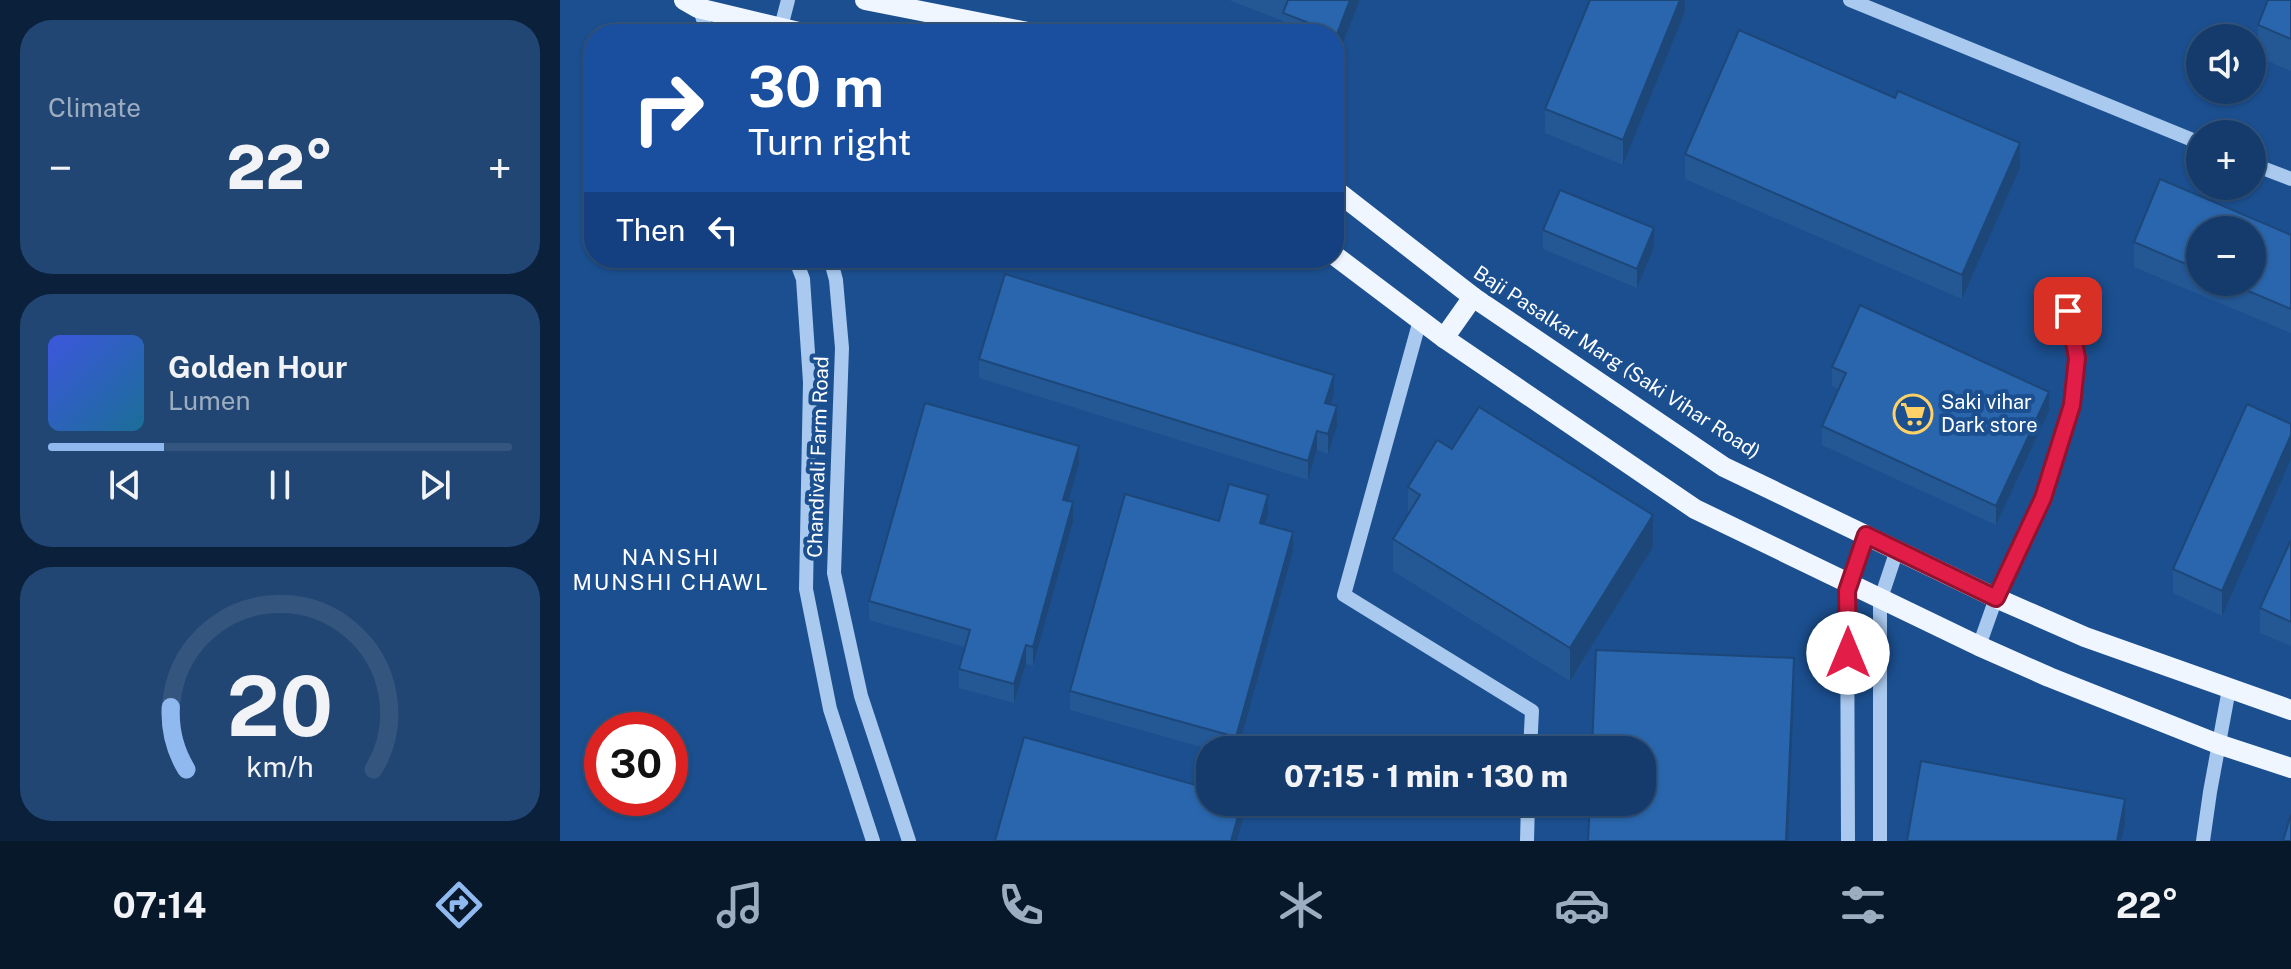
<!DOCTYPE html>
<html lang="en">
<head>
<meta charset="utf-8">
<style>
	:root { --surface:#143b6b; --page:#214673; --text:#f1f3f6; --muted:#9dadc1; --line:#33557e; --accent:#90b9f0 }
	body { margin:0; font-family:"Public Sans",sans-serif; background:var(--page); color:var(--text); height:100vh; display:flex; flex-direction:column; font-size:30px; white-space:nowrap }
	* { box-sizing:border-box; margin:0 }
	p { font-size:26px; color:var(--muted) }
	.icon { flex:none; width:44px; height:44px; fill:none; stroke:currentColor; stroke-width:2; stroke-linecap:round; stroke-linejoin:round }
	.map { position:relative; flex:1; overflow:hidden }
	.sheet { display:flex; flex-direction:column; gap:20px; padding:20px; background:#0b203b; width:560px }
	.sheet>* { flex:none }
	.hud { position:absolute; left:24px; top:24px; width:760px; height:244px; border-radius:32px; box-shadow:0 2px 6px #0004,0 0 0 2px var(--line); background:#1a4fa0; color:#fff; overflow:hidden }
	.buttons { position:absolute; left:1626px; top:24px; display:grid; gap:16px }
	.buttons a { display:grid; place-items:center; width:80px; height:80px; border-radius:50%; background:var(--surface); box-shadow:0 2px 6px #0004,0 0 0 2px var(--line); font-size:40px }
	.speed { position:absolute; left:24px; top:712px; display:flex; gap:16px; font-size:40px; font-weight:700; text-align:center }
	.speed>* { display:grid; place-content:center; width:104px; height:104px; border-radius:50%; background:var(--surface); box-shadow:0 2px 6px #0004,0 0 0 2px var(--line); line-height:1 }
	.speed .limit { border:12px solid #d22; background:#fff; color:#111 }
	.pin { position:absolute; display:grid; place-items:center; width:68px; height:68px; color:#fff; margin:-34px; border-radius:16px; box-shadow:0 4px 12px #0006 }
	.me { position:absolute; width:88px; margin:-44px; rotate:0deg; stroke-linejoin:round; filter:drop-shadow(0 0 6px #0008) }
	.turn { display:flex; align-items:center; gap:28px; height:168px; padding:0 32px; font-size:36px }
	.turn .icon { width:104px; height:104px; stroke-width:2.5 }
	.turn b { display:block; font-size:56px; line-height:68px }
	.then { display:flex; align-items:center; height:76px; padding:0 32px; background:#0003; gap:16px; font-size:30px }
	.big { font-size:60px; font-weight:800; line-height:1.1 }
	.sheet .tile { flex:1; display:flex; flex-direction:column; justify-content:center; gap:12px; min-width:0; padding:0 28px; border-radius:32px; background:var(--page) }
	.sheet .dial { align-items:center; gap:0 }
	.dial svg { height:208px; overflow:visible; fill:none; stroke:var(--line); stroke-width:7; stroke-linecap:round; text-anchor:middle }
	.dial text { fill:var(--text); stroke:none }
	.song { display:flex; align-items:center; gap:24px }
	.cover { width:96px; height:96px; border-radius:12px; background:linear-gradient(135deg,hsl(230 70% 55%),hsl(200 70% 35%)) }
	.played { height:8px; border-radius:4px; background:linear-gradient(90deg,var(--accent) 25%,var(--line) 25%) }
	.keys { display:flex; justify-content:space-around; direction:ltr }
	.heat { display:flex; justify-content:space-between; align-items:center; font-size:44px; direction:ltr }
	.trip { position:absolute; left:636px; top:736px; width:460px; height:80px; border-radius:32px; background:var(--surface); box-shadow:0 2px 6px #0004,0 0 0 2px var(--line); font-weight:800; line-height:80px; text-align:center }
	.tabs { display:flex; height:128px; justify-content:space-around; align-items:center; background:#08182b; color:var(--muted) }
	.tabs .icon { width:56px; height:56px }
	.tabs .current { color:var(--accent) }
	.tabs b { font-size:36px; color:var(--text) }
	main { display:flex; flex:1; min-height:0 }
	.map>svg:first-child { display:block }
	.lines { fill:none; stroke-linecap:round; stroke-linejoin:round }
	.minor { stroke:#a9c9ee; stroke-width:14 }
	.major { stroke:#f0f6ff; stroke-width:20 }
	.wall { fill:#245895; fill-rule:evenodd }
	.shaded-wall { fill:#1d4779 }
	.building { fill:#2a66ad; stroke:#1d4779; stroke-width:2 }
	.route-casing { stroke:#92132f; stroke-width:20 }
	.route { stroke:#e11d48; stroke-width:14 }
	.labels { text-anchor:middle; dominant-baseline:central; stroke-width:8; stroke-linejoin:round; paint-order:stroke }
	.street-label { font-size:20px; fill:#fff; stroke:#1b4f8f }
	.poi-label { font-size:20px; fill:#fff; stroke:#1b4f8f; text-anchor:start }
	.neighbourhood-label { font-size:22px; letter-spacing:2px; fill:#fff; stroke:#1b4f8f }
</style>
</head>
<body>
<main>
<section class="sheet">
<div class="tile"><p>Climate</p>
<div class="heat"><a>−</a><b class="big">22°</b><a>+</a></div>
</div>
<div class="tile">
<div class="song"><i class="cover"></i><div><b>Golden Hour</b><p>Lumen</p></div></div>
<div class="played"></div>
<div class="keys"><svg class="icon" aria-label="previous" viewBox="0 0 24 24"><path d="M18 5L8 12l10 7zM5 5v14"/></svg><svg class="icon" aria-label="pause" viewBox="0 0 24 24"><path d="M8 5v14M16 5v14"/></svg><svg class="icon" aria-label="next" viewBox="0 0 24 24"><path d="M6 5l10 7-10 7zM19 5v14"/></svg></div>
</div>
<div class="tile dial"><svg viewBox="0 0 100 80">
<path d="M14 69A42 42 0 1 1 86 69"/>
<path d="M14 69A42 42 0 0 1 8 45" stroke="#90b9f0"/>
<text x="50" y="56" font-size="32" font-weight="700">20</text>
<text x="50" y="72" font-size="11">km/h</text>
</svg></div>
</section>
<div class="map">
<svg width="1731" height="841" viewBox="0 0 1731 841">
	<rect width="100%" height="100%" fill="#1b4f8f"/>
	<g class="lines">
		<g class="minor">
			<path d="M 1290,0 L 1640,143"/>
			<path d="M 138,4 L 148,34"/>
			<path d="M 222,34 L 221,27 L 228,0"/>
			<path d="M 1692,164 L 1731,179"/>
			<path d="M 235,258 L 243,279 L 250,382 L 246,589 L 270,709 L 313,841"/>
			<path d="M 270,258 L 276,280 L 282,348 L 274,573 L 301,696 L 349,841"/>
			<path d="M 860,320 L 784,595 L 972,711 L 970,750"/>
			<path d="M 1419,646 L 1436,598 L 1483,498 L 1512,405 L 1517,358 L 1508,311"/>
			<path d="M 967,841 L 968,802"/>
			<path d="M 1288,841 L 1287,591 L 1306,535"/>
			<path d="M 1320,841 L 1320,601 L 1337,550"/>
			<path d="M 1643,841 L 1650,792 L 1669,689"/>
		</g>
		<g class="major">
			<path d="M 124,0 L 138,8 L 247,34"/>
			<path d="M 305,0 L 478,34"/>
			<path d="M 774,189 L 913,297 L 1164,467 L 1436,598 L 1525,637 L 1731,710"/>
			<path d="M 774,255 L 884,338 L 1135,509 L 1419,646 L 1489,677 L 1658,744 L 1731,768"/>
			<path d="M 884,338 L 913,297"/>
		</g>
	</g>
	<g class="wall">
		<path d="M 669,0 L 800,0 L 777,58 L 774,57 L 774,34 L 723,34 L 723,21 Z"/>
		<path d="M 1125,0 L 1125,12 L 1063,165 L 985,133 L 985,109 Z"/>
		<path d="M 1731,0 L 1731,71 L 1698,57 L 1698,25 Z"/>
		<path d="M 1125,154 L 1460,168 L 1402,299 L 1125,179 Z"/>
		<path d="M 1600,179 L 1731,235 L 1731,333 L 1574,267 L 1574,242 ZM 1640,230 L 1692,230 L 1692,282 L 1640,282 Z"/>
		<path d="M 983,230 L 1094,248 L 1077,288 L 983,249 Z"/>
		<path d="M 419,359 L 774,395 L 771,405 L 777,426 L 768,454 L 757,450 L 748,480 L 419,378 Z"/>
		<path d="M 1272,367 L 1489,411 L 1436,525 L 1262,445 L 1262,426 L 1278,389 L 1272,386 Z"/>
		<path d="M 1687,404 L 1662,616 L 1613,593 L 1613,569 Z"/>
		<path d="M 892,449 L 1093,547 L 1010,681 L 833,571 L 833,539 L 848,516 L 848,487 Z"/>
		<path d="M 519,465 L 508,501 L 513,522 L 473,666 L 466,664 L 454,703 L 399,688 L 399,669 L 405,647 L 309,620 L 309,601 Z"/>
		<path d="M 708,514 L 705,524 L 733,551 L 678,750 L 652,750 L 510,710 L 510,691 L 659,521 Z"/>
		<path d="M 1731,540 L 1731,646 L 1700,633 L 1700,608 Z"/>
	</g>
	<g class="shaded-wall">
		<path d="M 790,0 L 800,0 L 777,58 L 777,34 Z"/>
		<path d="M 1120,0 L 1125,0 L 1125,12 L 1063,165 L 1063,140 Z"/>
		<path d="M 1460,143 L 1460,168 L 1402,299 L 1402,275 Z"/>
		<path d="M 1094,228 L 1094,248 L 1077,288 L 1077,269 Z"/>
		<path d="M 774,375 L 774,395 L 765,422 L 765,403 Z"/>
		<path d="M 1489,392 L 1489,411 L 1436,525 L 1436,506 Z"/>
		<path d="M 777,406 L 777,426 L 768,454 L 768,434 Z"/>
		<path d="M 757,431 L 757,450 L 748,480 L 748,461 Z"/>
		<path d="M 1731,435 L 1731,459 L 1662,616 L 1662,591 Z"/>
		<path d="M 519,446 L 519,465 L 503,519 L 503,500 Z"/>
		<path d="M 708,495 L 708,514 L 700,542 L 700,523 Z"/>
		<path d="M 513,502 L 513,522 L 473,666 L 473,647 Z"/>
		<path d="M 1093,515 L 1093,547 L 1010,681 L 1010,648 Z"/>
		<path d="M 733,532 L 733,551 L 678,750 L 676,750 L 676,737 Z"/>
		<path d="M 466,645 L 466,664 L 454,703 L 454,684 Z"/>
		<path d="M 1234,658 L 1234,690 L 1228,841 L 1226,841 Z"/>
		<path d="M 1565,799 L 1565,824 L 1561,841 L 1557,841 Z"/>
		<path d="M 682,802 L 683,818 L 677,841 L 671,841 Z"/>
	</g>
	<g class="building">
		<path d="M 728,0 L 790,0 L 777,34 L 723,13 Z"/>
		<path d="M 1030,0 L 1120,0 L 1063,140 L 985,109 Z"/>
		<path d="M 1708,0 L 1731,0 L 1731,39 L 1698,25 Z"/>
		<path d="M 1179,30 L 1335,98 L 1338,91 L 1460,143 L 1402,275 L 1125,154 Z"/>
		<path d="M 1600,179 L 1731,235 L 1731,309 L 1667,282 L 1692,282 L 1692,230 L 1640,230 L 1640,270 L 1574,242 Z"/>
		<path d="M 1000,190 L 1094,228 L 1077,269 L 983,230 Z"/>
		<path d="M 445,274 L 774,375 L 765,403 L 777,406 L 768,434 L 757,431 L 748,461 L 419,359 Z"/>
		<path d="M 1300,305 L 1489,392 L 1436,506 L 1262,426 L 1286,373 L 1272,367 Z"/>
		<path d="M 365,403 L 519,446 L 503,500 L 513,502 L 473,647 L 466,645 L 454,684 L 399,669 L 410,630 L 309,601 Z"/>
		<path d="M 1687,404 L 1731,424 L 1731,435 L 1662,591 L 1613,569 Z"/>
		<path d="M 919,407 L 1093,515 L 1010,648 L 833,539 L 860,495 L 848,487 L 877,440 L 892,449 Z"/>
		<path d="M 669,484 L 708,495 L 700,523 L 733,532 L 676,737 L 510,691 L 565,494 L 659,521 Z"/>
		<path d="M 1731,540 L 1731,622 L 1700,608 Z"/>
		<path d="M 1036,650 L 1234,658 L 1226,841 L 1028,841 L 1030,802 L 1082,802 L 1082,750 L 1032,750 Z"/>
		<path d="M 464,737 L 650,789 L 650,802 L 682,802 L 671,841 L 435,841 Z"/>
		<path d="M 1361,761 L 1565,799 L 1557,841 L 1347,841 Z"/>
		<path d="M 1731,814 L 1731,841 L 1723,841 Z"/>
	</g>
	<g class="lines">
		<g class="route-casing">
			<path id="route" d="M 1288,653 L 1287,591 L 1306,535 L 1436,598 L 1483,498 L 1512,405 L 1517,358 L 1508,311"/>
		</g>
		<use href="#route" class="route"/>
	</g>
	<defs>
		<g id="supermarket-ring" transform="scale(2)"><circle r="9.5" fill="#1b4f8f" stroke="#ffd166" stroke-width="1.5"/><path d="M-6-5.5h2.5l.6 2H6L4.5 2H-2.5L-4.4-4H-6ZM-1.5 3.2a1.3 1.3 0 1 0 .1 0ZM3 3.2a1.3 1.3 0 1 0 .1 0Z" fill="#ffd166"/></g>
	</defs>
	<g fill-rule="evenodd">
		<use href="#supermarket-ring" x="1353" y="414"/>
	</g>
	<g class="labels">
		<g class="street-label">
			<text transform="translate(1057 362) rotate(33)">Baji Pasalkar Marg (Saki Vihar Road)</text>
			<text transform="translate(258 457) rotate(-88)">Chandivali Farm Road</text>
		</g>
		<g class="poi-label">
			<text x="1381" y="402">Saki vihar<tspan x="1381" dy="23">Dark store</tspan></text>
		</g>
		<g class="neighbourhood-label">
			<text x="111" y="557">NANSHI<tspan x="111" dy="25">MUNSHI CHAWL</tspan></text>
		</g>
	</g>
</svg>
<div class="buttons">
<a><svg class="icon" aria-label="sound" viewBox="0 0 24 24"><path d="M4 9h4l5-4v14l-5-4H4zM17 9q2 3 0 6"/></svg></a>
<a>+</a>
<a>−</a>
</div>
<div class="speed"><div class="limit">30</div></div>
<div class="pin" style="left:1508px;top:311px;background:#d93025"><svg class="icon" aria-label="arrive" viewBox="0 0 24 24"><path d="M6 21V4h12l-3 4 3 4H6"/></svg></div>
<svg class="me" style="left:1288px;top:653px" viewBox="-20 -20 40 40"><circle r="19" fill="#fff"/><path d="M0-13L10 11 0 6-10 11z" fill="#e11d48"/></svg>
<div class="trip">07:15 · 1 min · 130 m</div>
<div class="hud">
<div class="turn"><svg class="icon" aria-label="right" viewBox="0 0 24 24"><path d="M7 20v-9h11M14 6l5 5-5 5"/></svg><div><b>30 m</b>Turn right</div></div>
<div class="then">Then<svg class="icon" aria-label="left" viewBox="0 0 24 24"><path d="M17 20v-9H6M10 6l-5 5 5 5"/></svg></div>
</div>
</div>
</main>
<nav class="tabs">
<b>07:14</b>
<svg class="icon current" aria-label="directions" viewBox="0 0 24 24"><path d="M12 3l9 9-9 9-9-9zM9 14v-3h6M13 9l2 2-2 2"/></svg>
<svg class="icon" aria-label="music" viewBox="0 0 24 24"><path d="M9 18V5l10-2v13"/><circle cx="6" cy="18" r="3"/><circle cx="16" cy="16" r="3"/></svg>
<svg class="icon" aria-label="phone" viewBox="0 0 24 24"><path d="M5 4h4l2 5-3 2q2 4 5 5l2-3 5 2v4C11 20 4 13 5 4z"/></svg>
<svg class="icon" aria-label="climate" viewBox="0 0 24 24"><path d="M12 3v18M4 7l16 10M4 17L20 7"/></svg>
<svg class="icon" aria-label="car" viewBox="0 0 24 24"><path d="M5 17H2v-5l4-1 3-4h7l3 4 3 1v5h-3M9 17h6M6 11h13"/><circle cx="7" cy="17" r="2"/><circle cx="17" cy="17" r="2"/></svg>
<svg class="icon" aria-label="filters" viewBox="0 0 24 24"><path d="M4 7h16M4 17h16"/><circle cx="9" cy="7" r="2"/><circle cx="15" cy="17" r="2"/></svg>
<b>22°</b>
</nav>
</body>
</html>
